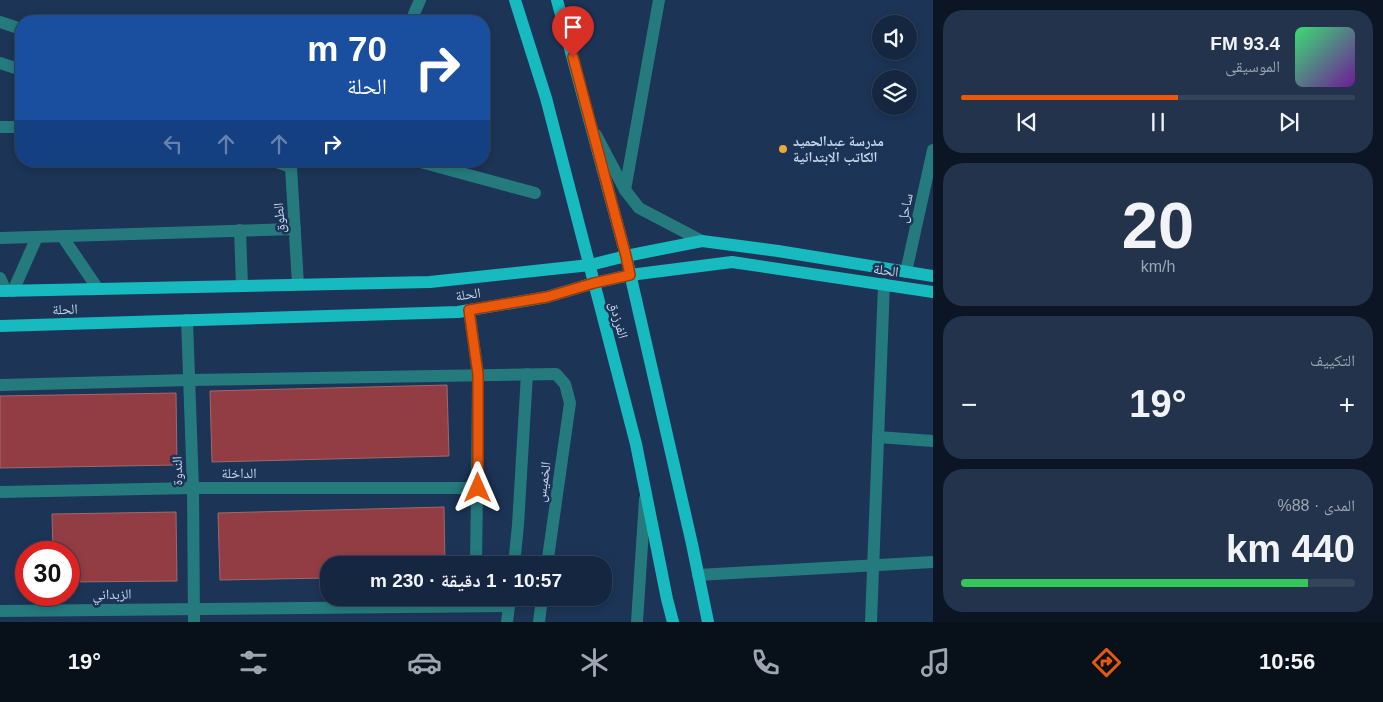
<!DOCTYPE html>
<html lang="ar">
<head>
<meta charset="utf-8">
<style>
	:root { --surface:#152740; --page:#22334b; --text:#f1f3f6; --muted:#9da5b1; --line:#344459; --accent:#ea580c }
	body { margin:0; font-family:Helvetica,"Noto Naskh Arabic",sans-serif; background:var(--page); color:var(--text); direction:rtl; height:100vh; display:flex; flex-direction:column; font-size:19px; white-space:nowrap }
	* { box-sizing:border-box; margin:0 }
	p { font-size:16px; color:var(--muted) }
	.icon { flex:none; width:28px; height:28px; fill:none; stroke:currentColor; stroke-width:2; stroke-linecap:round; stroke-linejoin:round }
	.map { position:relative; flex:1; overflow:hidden; direction:ltr }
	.panel { display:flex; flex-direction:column; gap:10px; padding:10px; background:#0c1523; width:450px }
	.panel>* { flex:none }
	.hud { position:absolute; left:15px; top:15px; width:475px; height:152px; border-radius:20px; box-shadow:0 2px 8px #0003,0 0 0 1px var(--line); direction:rtl; background:#1a4fa0; color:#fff; overflow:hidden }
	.fabs { position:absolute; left:872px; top:15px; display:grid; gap:10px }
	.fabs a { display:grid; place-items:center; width:45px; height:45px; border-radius:50%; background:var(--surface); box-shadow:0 2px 8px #0003,0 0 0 1px var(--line); font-size:25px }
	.speed { position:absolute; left:15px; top:541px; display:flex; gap:10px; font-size:25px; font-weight:700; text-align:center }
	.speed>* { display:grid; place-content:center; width:65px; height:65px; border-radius:50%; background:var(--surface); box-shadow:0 2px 8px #0003,0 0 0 1px var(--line); line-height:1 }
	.speed .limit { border:8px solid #d22; background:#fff; color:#111 }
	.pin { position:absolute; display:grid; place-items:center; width:42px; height:42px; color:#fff; margin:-51px -21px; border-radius:50% 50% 50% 0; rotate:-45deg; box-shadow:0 0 5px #0007 }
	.pin .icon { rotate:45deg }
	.me { position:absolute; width:55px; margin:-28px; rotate:0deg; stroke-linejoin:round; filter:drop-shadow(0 0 4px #0008) }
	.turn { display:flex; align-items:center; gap:18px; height:105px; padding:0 20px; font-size:22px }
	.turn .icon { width:65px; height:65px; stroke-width:2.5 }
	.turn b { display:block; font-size:35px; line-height:42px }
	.lanes { display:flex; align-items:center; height:48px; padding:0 20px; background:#0003; justify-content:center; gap:25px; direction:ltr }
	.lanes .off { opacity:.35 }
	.big { font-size:38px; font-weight:800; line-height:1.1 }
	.panel .tile { flex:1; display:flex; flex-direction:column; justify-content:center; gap:8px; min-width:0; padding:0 18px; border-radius:20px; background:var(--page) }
	.panel .dial { align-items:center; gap:0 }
	.dial b { font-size:65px; line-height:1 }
	.song { display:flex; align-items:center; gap:15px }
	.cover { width:60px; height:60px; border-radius:8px; background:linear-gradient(135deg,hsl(140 70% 55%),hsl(280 70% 35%)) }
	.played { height:5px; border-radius:2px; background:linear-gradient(90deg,var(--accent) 55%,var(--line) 55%) }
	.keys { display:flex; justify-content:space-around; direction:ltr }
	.heat { display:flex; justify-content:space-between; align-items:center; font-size:28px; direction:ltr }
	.charge { height:8px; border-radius:4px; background:linear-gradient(90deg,#34c759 88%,var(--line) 0) }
	.trip { position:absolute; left:320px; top:556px; width:292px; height:50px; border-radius:20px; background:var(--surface); box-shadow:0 2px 8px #0003,0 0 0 1px var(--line); font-weight:800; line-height:50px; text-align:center; direction:rtl }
	.tabs { display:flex; height:80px; justify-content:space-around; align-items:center; background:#08101a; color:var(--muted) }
	.tabs .icon { width:35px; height:35px }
	.tabs .selected { color:var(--accent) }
	.tabs b { font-size:22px; color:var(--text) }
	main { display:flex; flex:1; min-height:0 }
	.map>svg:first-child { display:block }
	.building { fill:#923d44; stroke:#9f696a }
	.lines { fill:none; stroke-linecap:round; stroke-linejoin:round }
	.minor { stroke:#257a7d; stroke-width:12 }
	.major { stroke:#17babe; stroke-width:12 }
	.route-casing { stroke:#983908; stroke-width:12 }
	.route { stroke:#ea580c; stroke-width:9 }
	.poi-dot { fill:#eaaa38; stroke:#1c3456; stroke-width:2 }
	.labels { text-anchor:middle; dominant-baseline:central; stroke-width:5; stroke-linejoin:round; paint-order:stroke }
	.poi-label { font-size:14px; font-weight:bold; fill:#c7d6ec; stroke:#1c3456; text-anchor:start }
	.street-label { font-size:14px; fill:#c7d6ec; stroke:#1c3456 }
</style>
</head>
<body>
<main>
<section class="panel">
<div class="tile">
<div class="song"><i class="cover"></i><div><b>93.4 FM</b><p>الموسيقى</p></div></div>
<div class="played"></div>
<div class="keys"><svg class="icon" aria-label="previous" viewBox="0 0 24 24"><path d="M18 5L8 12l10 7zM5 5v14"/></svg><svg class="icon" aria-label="pause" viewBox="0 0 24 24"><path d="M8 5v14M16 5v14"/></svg><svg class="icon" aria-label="next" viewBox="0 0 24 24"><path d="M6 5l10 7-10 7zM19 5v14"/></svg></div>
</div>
<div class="tile dial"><b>20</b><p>km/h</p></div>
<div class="tile"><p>التكييف</p>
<div class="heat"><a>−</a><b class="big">19°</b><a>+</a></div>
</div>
<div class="tile"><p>المدى · 88%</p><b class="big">440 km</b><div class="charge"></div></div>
</section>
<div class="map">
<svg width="933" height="622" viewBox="0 0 933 622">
	<rect width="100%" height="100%" fill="#1c3456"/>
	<g class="building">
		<path d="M 447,385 L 449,456 L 212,462 L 210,391 Z"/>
		<path d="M 176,393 L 177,465 L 0,468 L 0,396 Z"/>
		<path d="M 444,507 L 445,565 L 329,565 L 329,578 L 220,580 L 218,513 Z"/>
		<path d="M 176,512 L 177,581 L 69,582 L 69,552 L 53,552 L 52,514 Z"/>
	</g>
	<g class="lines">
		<g class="minor">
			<path d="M 411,21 L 420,0"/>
			<path d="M 0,22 L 21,29"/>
			<path d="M 0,63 L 21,70"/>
			<path d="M 0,127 L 21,127"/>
			<path d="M 596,135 L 625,190 L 639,208 L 702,241"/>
			<path d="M 274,161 L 291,167 L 298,284"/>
			<path d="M 417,161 L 535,193"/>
			<path d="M 625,190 L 659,0"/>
			<path d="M 240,230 L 242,286"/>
			<path d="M 62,236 L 98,289"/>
			<path d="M 0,238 L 295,229"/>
			<path d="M 906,272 L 933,150"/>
			<path d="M 0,278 L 6,291"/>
			<path d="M 13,291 L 37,237"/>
			<path d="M 469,310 L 478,374 L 477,488 L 476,565"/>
			<path d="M 187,320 L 193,488 L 194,622"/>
			<path d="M 0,385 L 190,380 L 556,374 L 565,384 L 570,403 L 547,565"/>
			<path d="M 878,437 L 933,441"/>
			<path d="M 0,492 L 193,488 L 477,488"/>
			<path d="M 514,565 L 518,525 L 527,374"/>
			<path d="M 698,575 L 933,562"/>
			<path d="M 0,611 L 509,606"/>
			<path d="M 507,622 L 510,598"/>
			<path d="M 539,622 L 542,598"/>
			<path d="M 637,622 L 645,499"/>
			<path d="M 871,622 L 884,284"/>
		</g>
		<g class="major">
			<path d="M 515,0 L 546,98 L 636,444 L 667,599 L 673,622"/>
			<path d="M 557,0 L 626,256 L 692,544 L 708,622"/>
			<path d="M 0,291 L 430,282 L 590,265 L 626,256 L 702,241 L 778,251 L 933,276"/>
			<path d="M 0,326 L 458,312 L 547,297 L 594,283 L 630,275 L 732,262 L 933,292"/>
		</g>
	</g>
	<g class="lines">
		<g class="route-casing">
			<path id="route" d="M 478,488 L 478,374 L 469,310 L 547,297 L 594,283 L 630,275 L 626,256 L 573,57"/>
		</g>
		<use href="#route" class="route"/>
	</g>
	<circle class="poi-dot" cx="783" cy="149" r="5"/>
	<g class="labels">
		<g class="poi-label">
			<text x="793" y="141">مدرسة عبدالحميد<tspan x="793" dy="16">الكاتب الابتدائية</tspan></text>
		</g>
		<g class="street-label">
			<text transform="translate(905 208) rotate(-78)">ساحل</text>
			<text transform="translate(279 218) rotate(-94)">الطوق</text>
			<text transform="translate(886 270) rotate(8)">الحلة</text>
			<text transform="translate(468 294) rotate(-8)">الحلة</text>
			<text transform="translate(65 309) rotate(-2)">الحلة</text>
			<text transform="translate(619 320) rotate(75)">الفرزدق</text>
			<text transform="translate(177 471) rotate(-91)">الندوة</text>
			<text x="239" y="473">الداخلة</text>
			<text transform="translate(543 482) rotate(-82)">الخميس</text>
			<text transform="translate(112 594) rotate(-1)">الزبداني</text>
		</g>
	</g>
</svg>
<div class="fabs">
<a><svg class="icon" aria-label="sound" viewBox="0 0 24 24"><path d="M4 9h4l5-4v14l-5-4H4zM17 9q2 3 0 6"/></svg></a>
<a><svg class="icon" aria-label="layers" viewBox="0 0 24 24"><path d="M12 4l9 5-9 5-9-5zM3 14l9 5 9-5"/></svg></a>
</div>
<div class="speed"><div class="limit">30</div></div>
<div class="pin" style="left:573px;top:57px;background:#d93025"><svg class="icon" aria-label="arrive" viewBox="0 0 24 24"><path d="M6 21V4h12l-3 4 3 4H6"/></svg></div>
<svg class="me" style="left:478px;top:488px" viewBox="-20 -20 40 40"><path d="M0-17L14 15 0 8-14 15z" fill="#ea580c" stroke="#fff" stroke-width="4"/></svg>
<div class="trip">10:57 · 1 دقيقة · 230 m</div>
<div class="hud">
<div class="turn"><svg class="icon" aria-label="right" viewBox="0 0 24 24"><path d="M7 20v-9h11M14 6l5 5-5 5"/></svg><div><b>70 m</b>الحلة</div></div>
<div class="lanes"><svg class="icon off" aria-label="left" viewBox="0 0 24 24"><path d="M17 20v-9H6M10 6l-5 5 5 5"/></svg><svg class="icon off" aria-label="ahead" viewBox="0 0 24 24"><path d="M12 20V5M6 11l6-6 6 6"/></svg><svg class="icon off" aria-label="ahead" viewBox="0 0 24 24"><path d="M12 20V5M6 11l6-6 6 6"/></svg><svg class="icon" aria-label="right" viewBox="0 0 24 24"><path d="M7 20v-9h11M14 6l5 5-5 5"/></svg></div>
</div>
</div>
</main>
<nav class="tabs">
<b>10:56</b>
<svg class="icon selected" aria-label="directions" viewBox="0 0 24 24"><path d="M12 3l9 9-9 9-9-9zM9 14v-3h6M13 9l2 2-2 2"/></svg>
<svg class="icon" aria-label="music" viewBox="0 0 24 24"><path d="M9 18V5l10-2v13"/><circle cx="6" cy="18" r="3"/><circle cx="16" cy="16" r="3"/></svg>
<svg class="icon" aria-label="phone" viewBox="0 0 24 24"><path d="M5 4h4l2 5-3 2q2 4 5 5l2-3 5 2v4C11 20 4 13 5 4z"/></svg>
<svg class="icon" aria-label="climate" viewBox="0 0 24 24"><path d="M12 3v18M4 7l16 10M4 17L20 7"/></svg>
<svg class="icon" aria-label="car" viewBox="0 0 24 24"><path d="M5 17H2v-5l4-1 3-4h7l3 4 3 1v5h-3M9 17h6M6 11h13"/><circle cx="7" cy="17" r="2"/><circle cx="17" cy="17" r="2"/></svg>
<svg class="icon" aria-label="filters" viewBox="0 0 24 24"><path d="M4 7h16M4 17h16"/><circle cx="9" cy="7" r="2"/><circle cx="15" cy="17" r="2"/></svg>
<b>19°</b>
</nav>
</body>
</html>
